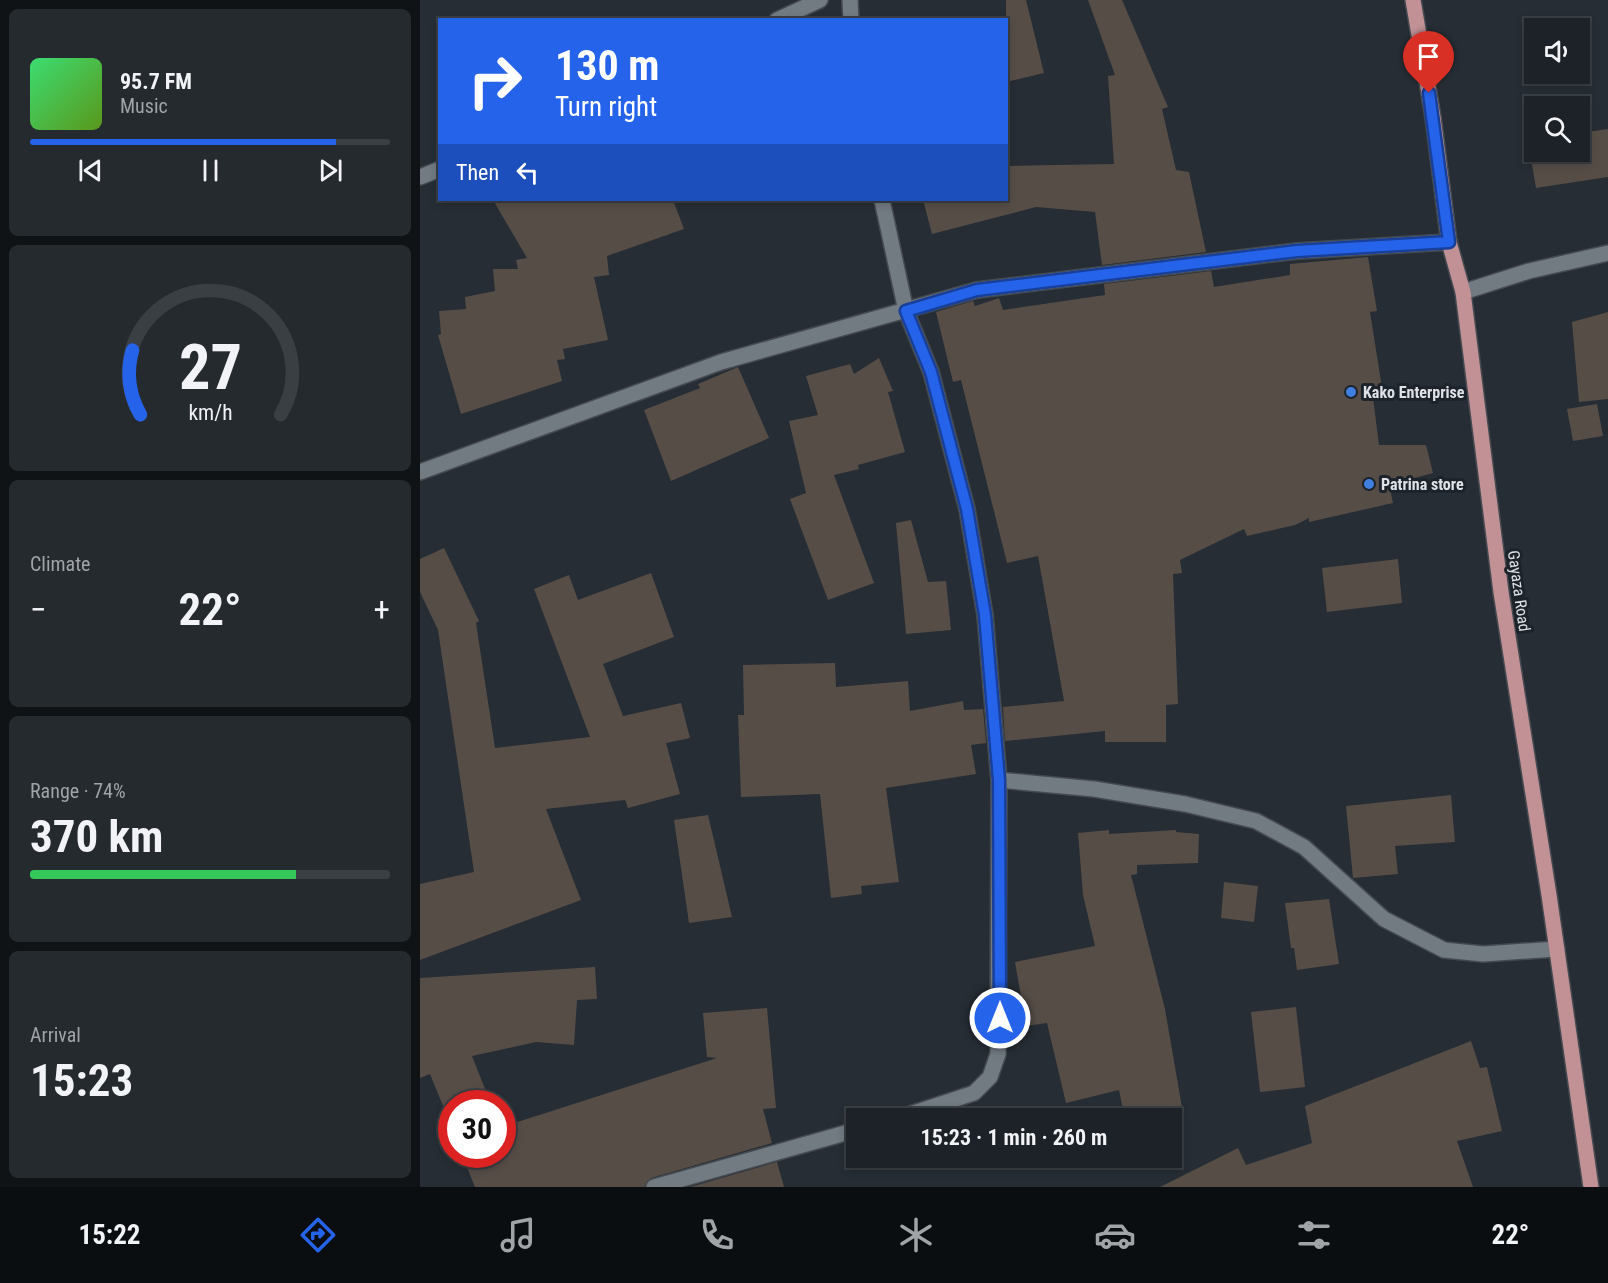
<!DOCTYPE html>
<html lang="en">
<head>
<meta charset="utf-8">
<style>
	:root { --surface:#1c2227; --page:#252a2f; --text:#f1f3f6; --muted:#a0a4a7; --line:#3a3f44; --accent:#2563eb }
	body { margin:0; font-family:"Roboto Condensed",sans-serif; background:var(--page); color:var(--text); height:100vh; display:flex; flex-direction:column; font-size:22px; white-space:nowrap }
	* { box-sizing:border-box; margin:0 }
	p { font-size:20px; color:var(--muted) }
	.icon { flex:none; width:33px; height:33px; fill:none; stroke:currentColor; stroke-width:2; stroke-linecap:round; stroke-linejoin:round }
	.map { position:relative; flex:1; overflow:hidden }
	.panel { display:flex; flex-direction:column; gap:9px; padding:9px; background:#0f1315; width:420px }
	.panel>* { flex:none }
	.hud { position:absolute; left:18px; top:18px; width:570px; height:183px; border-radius:0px; box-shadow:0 3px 9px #0003,0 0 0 2px var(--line); background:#2563eb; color:#fff; overflow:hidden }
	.tools { position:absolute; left:1104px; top:18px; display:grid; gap:12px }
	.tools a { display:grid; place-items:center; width:66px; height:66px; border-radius:0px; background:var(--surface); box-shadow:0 3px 9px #0003,0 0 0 2px var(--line); font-size:30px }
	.speed { position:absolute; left:18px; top:1090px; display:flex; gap:12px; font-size:30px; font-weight:700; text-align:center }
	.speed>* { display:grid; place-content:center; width:78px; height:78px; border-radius:50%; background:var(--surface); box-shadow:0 3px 9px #0003,0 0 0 2px var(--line); line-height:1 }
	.speed .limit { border:9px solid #d22; background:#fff; color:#111 }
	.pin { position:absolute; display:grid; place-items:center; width:51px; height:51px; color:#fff; margin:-62px -26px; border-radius:50% 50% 50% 0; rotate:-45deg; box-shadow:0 0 6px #0007 }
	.pin .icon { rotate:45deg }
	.me { position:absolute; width:66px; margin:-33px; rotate:0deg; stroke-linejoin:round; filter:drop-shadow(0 0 4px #0008) }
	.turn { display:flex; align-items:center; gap:21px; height:126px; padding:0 18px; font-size:27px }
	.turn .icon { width:78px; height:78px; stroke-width:2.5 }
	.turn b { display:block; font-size:42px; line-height:51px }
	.then { display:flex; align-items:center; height:57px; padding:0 18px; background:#0003; gap:12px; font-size:22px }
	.big { font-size:45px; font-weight:700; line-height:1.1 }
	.panel .card { flex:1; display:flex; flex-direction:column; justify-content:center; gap:9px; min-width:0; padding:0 21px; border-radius:9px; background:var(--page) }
	.panel .dial { align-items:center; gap:0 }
	.dial svg { height:156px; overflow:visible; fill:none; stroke:var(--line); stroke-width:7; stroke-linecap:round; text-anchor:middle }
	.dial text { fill:var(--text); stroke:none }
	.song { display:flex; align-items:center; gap:18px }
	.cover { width:72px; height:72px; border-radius:9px; background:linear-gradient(135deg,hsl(140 70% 55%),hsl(90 70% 35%)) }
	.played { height:6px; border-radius:3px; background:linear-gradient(90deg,var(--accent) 85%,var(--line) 85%) }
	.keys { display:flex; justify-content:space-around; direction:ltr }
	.heat { display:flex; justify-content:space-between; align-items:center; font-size:33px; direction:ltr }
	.charge { height:9px; border-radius:4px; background:linear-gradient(90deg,#34c759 74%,var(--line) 0) }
	.trip { position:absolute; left:426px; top:1108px; width:336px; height:60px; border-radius:0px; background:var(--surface); box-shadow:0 3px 9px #0003,0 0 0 2px var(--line); font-weight:700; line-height:60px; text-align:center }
	.menu { display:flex; height:96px; justify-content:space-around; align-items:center; background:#0b0e10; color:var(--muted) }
	.menu .icon { width:42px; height:42px }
	.menu .on { color:var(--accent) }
	.menu b { font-size:27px; color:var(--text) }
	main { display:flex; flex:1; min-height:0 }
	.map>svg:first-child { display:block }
	.building { fill:#564d47 }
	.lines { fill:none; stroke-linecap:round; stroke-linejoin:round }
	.street-casing { stroke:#454a50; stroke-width:18 }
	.primary-casing { stroke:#454a50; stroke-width:18 }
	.street { stroke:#727a82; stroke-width:15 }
	.primary { stroke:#c19196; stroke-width:15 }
	.route-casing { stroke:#184099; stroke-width:15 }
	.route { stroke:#2563eb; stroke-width:10 }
	.shop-dot { fill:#3f7fe0; stroke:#1d232a; stroke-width:2 }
	.labels { text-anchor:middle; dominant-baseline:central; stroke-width:6; stroke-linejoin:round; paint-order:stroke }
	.poi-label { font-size:16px; font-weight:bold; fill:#dee2e7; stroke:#1d232a; text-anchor:start }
	.street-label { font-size:16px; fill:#dee2e7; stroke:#1d232a }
</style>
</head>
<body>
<main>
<section class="panel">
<div class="card">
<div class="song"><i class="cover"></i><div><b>95.7 FM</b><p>Music</p></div></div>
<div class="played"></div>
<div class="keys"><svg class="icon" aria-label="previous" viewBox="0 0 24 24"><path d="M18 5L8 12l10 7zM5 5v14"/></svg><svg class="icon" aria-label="pause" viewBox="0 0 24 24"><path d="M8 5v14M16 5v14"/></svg><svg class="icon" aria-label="next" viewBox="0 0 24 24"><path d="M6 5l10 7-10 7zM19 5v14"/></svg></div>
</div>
<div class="card dial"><svg viewBox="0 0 100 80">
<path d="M14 69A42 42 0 1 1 86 69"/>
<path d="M14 69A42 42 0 0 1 10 36" stroke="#2563eb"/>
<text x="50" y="56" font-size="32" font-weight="700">27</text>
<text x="50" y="72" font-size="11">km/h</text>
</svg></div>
<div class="card"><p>Climate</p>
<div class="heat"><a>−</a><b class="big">22°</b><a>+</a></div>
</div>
<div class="card"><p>Range · 74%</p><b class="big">370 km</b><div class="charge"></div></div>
<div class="card"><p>Arrival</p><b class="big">15:23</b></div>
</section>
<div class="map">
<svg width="1188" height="1187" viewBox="0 0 1188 1187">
	<rect width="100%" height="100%" fill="#262d34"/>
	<g class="building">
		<path d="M 586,0 L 606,0 L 624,73 L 586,82 Z"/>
		<path d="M 668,0 L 702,0 L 748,107 L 742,109 L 756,170 L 769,172 L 786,252 L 682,265 L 675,212 L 616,207 L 512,234 L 503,200 L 586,200 L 586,166 L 694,164 L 688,76 L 695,75 Z"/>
		<path d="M 1188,129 L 1188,177 L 1116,188 L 1108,141 L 1114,140 L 1114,152 L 1160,152 L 1160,133 Z"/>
		<path d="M 73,200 L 253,200 L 264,229 L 187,256 L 189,275 L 174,277 L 188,340 L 143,349 L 145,359 L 137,360 L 142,381 L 41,414 L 18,335 L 21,334 L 19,311 L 46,309 L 45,297 L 75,291 L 73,269 L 98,269 L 96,260 L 107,258 Z"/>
		<path d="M 948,257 L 957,311 L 950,312 L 962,388 L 952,390 L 959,445 L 1006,445 L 1013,473 L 969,485 L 973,503 L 889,522 L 889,518 L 875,525 L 827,536 L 824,529 L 760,560 L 762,573 L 753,574 L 758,704 L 746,705 L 746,742 L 685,742 L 685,731 L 585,741 L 583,707 L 644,701 L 618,556 L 587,563 L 541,380 L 533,382 L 516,312 L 553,301 L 555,306 L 579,298 L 583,310 L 685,295 L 684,284 L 791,271 L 794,287 L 870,275 L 870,264 Z"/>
		<path d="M 1188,312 L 1188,399 L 1159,402 L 1152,322 Z"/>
		<path d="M 459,358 L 473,391 L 468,392 L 485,452 L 438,465 L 439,469 L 414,475 L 454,583 L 408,600 L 370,499 L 386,493 L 369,421 L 398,415 L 386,376 L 430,364 L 434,374 Z"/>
		<path d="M 318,367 L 349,438 L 251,481 L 224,410 L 280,388 L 278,384 Z"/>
		<path d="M 1177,404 L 1183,436 L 1153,441 L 1147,409 Z"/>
		<path d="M 491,520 L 508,582 L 526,581 L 531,630 L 486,634 L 476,523 Z"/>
		<path d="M 24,548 L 59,621 L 56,623 L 75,748 L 170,737 L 114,589 L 149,575 L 158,600 L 231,573 L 254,637 L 183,664 L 203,716 L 261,703 L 270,738 L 246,743 L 260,794 L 208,808 L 205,800 L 126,809 L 161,900 L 0,960 L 0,884 L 54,872 L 18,630 L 0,592 L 0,559 Z"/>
		<path d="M 978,559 L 982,603 L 907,612 L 902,568 Z"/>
		<path d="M 415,663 L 416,687 L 488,681 L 490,711 L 543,701 L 544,710 L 563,709 L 566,743 L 551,745 L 556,774 L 466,788 L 479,882 L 441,886 L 442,894 L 411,898 L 400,794 L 321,797 L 318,715 L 324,715 L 323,665 Z"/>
		<path d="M 1031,795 L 1035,842 L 975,846 L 978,874 L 933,878 L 926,806 Z"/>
		<path d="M 288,815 L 312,917 L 269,923 L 254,820 Z"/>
		<path d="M 689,830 L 689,834 L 756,830 L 756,832 L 779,834 L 778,863 L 717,865 L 717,874 L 711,875 L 745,1009 L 764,1119 L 705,1119 L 699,1090 L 646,1103 L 627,1023 L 606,1026 L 595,962 L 675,946 L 663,895 L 658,833 Z"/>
		<path d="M 804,882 L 838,886 L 834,922 L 801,918 Z"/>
		<path d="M 909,899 L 919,964 L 877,970 L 874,948 L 871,948 L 865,903 Z"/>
		<path d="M 175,967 L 177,999 L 157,1000 L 154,1045 L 116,1042 L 52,1056 L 71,1104 L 32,1104 L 32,1128 L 10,1074 L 0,1078 L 0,978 Z"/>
		<path d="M 876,1007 L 885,1087 L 840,1092 L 831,1012 Z"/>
		<path d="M 347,1008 L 356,1108 L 343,1109 L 352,1143 L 231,1178 L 225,1187 L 55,1187 L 42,1155 L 82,1155 L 82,1127 L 297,1058 L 287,1057 L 283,1013 Z"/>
		<path d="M 1051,1041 L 1060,1068 L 1067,1067 L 1082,1131 L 1037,1141 L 1053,1187 L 740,1187 L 818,1148 L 826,1165 L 892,1143 L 885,1106 Z"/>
		<path d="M 357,1162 L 364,1187 L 270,1187 Z"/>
	</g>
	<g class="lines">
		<g class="street-casing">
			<g id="street">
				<path d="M 430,0 L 431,20"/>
				<path d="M 357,20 L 400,0"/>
				<path d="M 0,177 L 20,169"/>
				<path d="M 462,200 L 486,311 L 511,372 L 547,509 L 565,615 L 579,780 L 578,1054 L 570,1077 L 554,1093 L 475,1119"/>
				<path d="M 1043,292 L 1109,271 L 1188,253"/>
				<path d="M 0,472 L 301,362 L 557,290 L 877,251 L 1029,242"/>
				<path d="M 579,780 L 674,789 L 765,804 L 836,821 L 884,847 L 964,919 L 1024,950 L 1063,954 L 1137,949"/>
				<path d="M 234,1187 L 436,1130"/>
			</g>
		</g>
		<g class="primary-casing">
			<path id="primary" d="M 993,0 L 1013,117 L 1029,242 L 1043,292 L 1081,592 L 1129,895 L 1171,1187"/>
		</g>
		<use href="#street" class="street"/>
		<use href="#primary" class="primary"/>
	</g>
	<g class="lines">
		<g class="route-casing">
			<path id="route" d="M 580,1018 L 579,780 L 565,615 L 547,509 L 511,372 L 486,311 L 557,290 L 877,251 L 1029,242 L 1009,93"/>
		</g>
		<use href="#route" class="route"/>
	</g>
	<g class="shop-dot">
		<circle cx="931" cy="392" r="6"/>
		<circle cx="949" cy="484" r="6"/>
	</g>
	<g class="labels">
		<g class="poi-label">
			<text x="943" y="392">Kako Enterprise</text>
			<text x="961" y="484">Patrina store</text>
		</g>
		<g class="street-label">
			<text transform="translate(1099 591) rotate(82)">Gayaza Road</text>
		</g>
	</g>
</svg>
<div class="tools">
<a><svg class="icon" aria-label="sound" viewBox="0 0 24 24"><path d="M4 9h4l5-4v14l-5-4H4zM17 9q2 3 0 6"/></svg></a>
<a><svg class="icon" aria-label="search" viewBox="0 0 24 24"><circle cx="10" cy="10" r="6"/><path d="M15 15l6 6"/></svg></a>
</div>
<div class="speed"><div class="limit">30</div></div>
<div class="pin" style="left:1009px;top:93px;background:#d93025"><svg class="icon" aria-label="arrive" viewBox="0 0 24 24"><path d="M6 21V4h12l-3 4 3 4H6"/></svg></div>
<svg class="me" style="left:580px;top:1018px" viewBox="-20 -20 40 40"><circle r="17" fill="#2563eb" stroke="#fff" stroke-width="3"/><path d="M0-11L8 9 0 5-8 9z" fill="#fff"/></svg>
<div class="trip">15:23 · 1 min · 260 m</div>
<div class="hud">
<div class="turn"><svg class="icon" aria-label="right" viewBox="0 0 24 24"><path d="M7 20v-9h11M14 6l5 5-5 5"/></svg><div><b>130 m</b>Turn right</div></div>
<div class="then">Then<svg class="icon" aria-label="left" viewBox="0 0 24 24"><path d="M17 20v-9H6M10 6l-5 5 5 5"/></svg></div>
</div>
</div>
</main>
<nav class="menu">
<b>15:22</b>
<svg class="icon on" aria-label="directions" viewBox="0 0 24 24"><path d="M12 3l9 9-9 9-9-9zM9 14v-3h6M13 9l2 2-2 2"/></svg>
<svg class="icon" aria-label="music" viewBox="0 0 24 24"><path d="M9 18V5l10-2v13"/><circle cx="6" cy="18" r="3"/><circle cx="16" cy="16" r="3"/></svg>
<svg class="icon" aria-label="phone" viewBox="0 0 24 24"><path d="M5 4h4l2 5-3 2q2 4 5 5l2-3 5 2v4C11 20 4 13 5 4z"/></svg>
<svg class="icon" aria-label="climate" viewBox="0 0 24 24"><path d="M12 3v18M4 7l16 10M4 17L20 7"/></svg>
<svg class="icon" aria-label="car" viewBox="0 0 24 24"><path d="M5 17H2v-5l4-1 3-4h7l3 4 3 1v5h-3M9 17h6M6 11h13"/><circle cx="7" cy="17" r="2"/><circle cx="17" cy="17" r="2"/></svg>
<svg class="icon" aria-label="filters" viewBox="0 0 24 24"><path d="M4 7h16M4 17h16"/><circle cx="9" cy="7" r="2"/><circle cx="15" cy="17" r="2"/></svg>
<b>22°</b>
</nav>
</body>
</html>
